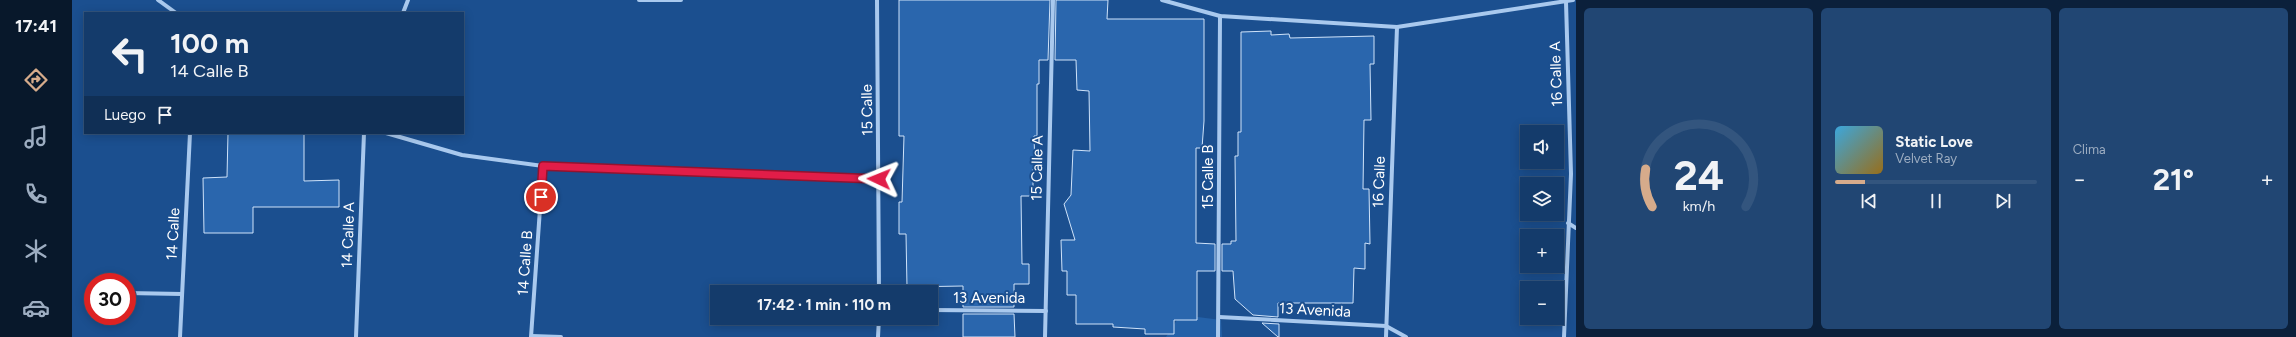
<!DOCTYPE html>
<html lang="es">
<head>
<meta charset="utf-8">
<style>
	:root { --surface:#143b6b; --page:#214673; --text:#f1f3f6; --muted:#9dadc1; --line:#33557e; --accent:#d6ab8b }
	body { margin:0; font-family:Figtree,sans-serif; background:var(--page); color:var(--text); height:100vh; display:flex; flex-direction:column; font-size:15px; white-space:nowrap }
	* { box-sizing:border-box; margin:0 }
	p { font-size:13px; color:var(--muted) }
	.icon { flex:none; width:22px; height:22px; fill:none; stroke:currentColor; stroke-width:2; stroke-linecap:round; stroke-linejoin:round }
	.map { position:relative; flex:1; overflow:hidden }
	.side { display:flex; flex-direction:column; gap:8px; padding:8px; background:#0b203b; width:720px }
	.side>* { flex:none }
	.guide { position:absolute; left:12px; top:12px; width:380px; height:122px; border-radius:0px; box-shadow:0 2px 10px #0003,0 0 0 1px var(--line); background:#143b6b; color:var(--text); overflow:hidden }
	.fabs { position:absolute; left:1448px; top:125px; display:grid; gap:8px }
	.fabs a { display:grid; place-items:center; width:44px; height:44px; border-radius:0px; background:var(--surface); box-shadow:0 2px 10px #0003,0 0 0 1px var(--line); font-size:20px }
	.speed { position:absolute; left:12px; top:273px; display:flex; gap:8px; font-size:20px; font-weight:700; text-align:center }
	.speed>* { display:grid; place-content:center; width:52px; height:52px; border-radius:50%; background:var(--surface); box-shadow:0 2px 10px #0003,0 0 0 1px var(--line); line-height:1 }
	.speed .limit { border:6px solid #d22; background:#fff; color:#111 }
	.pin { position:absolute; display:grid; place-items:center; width:34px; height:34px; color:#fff; margin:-17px; border:2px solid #fff; border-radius:50%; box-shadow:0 1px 4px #0007 }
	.me { position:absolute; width:44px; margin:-22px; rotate:272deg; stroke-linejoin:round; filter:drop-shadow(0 0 3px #0008) }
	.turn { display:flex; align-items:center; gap:14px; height:84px; padding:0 20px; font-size:18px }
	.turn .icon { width:52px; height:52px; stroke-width:2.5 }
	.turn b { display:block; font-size:28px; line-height:34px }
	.then { display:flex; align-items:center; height:38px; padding:0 20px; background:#0003; gap:8px; font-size:15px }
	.big { font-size:30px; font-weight:700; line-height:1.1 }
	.side .card { flex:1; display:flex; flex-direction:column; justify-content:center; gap:6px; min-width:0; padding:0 14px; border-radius:6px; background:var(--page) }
	.side .dial { align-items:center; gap:0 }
	.dial svg { height:104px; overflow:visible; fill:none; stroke:var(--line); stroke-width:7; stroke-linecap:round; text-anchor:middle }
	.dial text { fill:var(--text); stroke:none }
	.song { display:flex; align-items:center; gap:12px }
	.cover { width:48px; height:48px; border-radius:6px; background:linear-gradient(135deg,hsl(200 70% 55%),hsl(40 70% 35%)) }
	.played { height:4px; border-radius:2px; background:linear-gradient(90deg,var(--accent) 15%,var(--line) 15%) }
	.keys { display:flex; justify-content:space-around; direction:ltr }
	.heat { display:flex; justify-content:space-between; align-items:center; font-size:22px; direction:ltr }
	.side .tiles { flex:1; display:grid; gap:8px; grid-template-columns:repeat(3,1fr) }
	.trip { position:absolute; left:638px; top:285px; width:228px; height:40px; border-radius:0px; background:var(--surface); box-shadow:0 2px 10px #0003,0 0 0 1px var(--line); font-weight:700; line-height:40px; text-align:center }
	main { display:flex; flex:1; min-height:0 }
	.menu { display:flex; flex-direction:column; width:72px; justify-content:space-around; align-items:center; background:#08182b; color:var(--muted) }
	.menu .icon { width:28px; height:28px }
	.menu .selected { color:var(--accent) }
	.menu b { font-size:18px; color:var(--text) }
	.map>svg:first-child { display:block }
	.green { fill:#2461a8 }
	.building { fill:#2a66ad; stroke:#cfe3fa }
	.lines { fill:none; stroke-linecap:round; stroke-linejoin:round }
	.minor { stroke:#a9c9ee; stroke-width:4 }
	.route-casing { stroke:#92132f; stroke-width:10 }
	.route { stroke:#e11d48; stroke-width:7 }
	.labels { text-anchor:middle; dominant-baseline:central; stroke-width:4; stroke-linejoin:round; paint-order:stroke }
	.street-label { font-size:15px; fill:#fff; stroke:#1b4f8f }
</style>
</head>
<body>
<main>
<nav class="menu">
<b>17:41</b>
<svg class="icon selected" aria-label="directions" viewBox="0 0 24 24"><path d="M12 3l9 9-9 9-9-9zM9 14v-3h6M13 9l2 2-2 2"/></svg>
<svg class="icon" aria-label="music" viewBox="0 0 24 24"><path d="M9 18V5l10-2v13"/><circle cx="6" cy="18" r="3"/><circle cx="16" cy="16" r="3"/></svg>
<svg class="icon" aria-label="phone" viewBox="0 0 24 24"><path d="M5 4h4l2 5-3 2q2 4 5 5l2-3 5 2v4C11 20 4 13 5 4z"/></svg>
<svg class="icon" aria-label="climate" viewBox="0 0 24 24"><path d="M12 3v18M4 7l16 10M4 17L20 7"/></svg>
<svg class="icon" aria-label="car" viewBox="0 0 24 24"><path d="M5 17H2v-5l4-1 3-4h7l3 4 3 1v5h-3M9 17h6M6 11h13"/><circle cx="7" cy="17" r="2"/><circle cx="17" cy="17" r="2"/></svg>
</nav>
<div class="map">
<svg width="1504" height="337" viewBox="0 0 1504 337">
	<rect width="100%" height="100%" fill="#1b4f8f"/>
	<path class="green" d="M 1118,316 L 1149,320 L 1150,337 L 1094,337 L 1105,320 Z"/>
	<g class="building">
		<path d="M 827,0 L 978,0 L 976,60 L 967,60 L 967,84 L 965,84 L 965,136 L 962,136 L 963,169 L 961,169 L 961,196 L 949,196 L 950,264 L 957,264 L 957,284 L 942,284 L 942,307 L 891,307 L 891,286 L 835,287 L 834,234 L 827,234 L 827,202 L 830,202 L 832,136 L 827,136 Z"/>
		<path d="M 984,0 L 1036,0 L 1035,19 L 1132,19 L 1132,121 L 1130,148 L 1124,148 L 1124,243 L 1143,244 L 1143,271 L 1125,271 L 1125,320 L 1102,320 L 1102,334 L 1073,334 L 1073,329 L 1041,327 L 1041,324 L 1004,324 L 1004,295 L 995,295 L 995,271 L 990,271 L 989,240 L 1003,240 L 992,204 L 999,195 L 1001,150 L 1018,151 L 1017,91 L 1005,90 L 1004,60 L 983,60 Z"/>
		<path d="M 1199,31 L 1199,35 L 1217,34 L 1218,38 L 1302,36 L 1302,64 L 1298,64 L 1299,120 L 1292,120 L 1291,189 L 1297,189 L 1298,244 L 1293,243 L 1293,269 L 1282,268 L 1281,303 L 1206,303 L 1206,317 L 1181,315 L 1163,299 L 1161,271 L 1150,271 L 1150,244 L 1159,244 L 1159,241 L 1164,241 L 1163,156 L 1166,156 L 1166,132 L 1169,132 L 1169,32 Z"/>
		<path d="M 156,133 L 232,133 L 232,181 L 267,180 L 267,207 L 181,207 L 181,233 L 132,233 L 131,178 L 155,177 Z"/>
		<path d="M 891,314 L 942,314 L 943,337 L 891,337 Z"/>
		<path d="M 1190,323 L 1207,324 L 1207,337 L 1206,337 Z"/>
	</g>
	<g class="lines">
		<g class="minor">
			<path d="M 86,0 L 104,13"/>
			<path d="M 567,0 L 609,0"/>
			<path d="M 805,0 L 807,292"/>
			<path d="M 1090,0 L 1148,16 L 1325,27 L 1501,0"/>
			<path d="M 331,13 L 336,0"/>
			<path d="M 314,133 L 390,155 L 471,166 L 807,179"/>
			<path d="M 1496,223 L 1504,228"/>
			<path d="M 55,293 L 110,294"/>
			<path d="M 859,310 L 974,311"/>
			<path d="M 1147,317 L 1314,326 L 1334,337"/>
			<path d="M 460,336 L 489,337"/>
			<path d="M 108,337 L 118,133"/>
			<path d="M 284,337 L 292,133"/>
			<path d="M 459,337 L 471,166"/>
			<path d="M 806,337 L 807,318"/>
			<path d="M 973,337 L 981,0"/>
			<path d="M 1146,337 L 1148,16"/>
			<path d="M 1314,337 L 1325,27"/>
			<path d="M 1492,337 L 1499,174 L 1494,2"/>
		</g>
	</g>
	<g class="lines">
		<g class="route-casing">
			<path id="route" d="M 469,197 L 471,166 L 807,179"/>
		</g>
		<use href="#route" class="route"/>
	</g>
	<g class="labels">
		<g class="street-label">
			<text transform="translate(1484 74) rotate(-92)">16 Calle A</text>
			<text transform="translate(795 110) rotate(-91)">15 Calle</text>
			<text transform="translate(965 168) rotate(-89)">15 Calle A</text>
			<text transform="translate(1136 177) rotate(-90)">15 Calle B</text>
			<text transform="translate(1307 182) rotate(-88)">16 Calle</text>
			<text transform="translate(101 234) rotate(-87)">14 Calle</text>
			<text transform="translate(276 235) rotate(-88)">14 Calle A</text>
			<text transform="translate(453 263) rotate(-86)">14 Calle B</text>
			<text x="917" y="298">13 Avenida</text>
			<text transform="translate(1243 310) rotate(3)">13 Avenida</text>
		</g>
	</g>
</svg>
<div class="fabs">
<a><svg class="icon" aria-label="sound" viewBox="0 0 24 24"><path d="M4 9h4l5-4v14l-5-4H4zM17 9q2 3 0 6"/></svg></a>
<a><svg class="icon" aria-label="layers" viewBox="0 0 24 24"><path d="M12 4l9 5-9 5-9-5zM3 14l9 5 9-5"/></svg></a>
<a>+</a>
<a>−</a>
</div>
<div class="speed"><div class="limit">30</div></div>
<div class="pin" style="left:469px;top:197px;background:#d93025"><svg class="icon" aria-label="arrive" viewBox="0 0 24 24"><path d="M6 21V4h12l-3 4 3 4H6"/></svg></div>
<svg class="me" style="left:807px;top:179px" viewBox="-20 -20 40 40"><path d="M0-17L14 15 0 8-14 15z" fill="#e11d48" stroke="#fff" stroke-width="4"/></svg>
<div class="trip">17:42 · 1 min · 110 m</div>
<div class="guide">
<div class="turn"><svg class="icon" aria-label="left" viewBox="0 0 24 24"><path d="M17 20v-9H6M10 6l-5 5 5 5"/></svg><div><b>100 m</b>14 Calle B</div></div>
<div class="then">Luego<svg class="icon" aria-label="arrive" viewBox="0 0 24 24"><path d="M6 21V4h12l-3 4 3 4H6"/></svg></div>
</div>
</div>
<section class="side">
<div class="tiles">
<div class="card dial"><svg viewBox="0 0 100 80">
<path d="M14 69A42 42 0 1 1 86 69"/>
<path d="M14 69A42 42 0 0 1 9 40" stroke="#d6ab8b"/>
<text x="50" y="56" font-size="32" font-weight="700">24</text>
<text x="50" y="72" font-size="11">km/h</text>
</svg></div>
<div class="card">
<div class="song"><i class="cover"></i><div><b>Static Love</b><p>Velvet Ray</p></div></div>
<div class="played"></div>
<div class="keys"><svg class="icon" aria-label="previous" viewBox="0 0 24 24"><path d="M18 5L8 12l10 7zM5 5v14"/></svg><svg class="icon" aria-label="pause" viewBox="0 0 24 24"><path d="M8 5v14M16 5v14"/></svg><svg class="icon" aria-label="next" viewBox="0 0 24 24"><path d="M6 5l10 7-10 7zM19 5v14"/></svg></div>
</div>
<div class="card"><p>Clima</p>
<div class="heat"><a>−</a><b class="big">21°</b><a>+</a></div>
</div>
</div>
</section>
</main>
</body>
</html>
